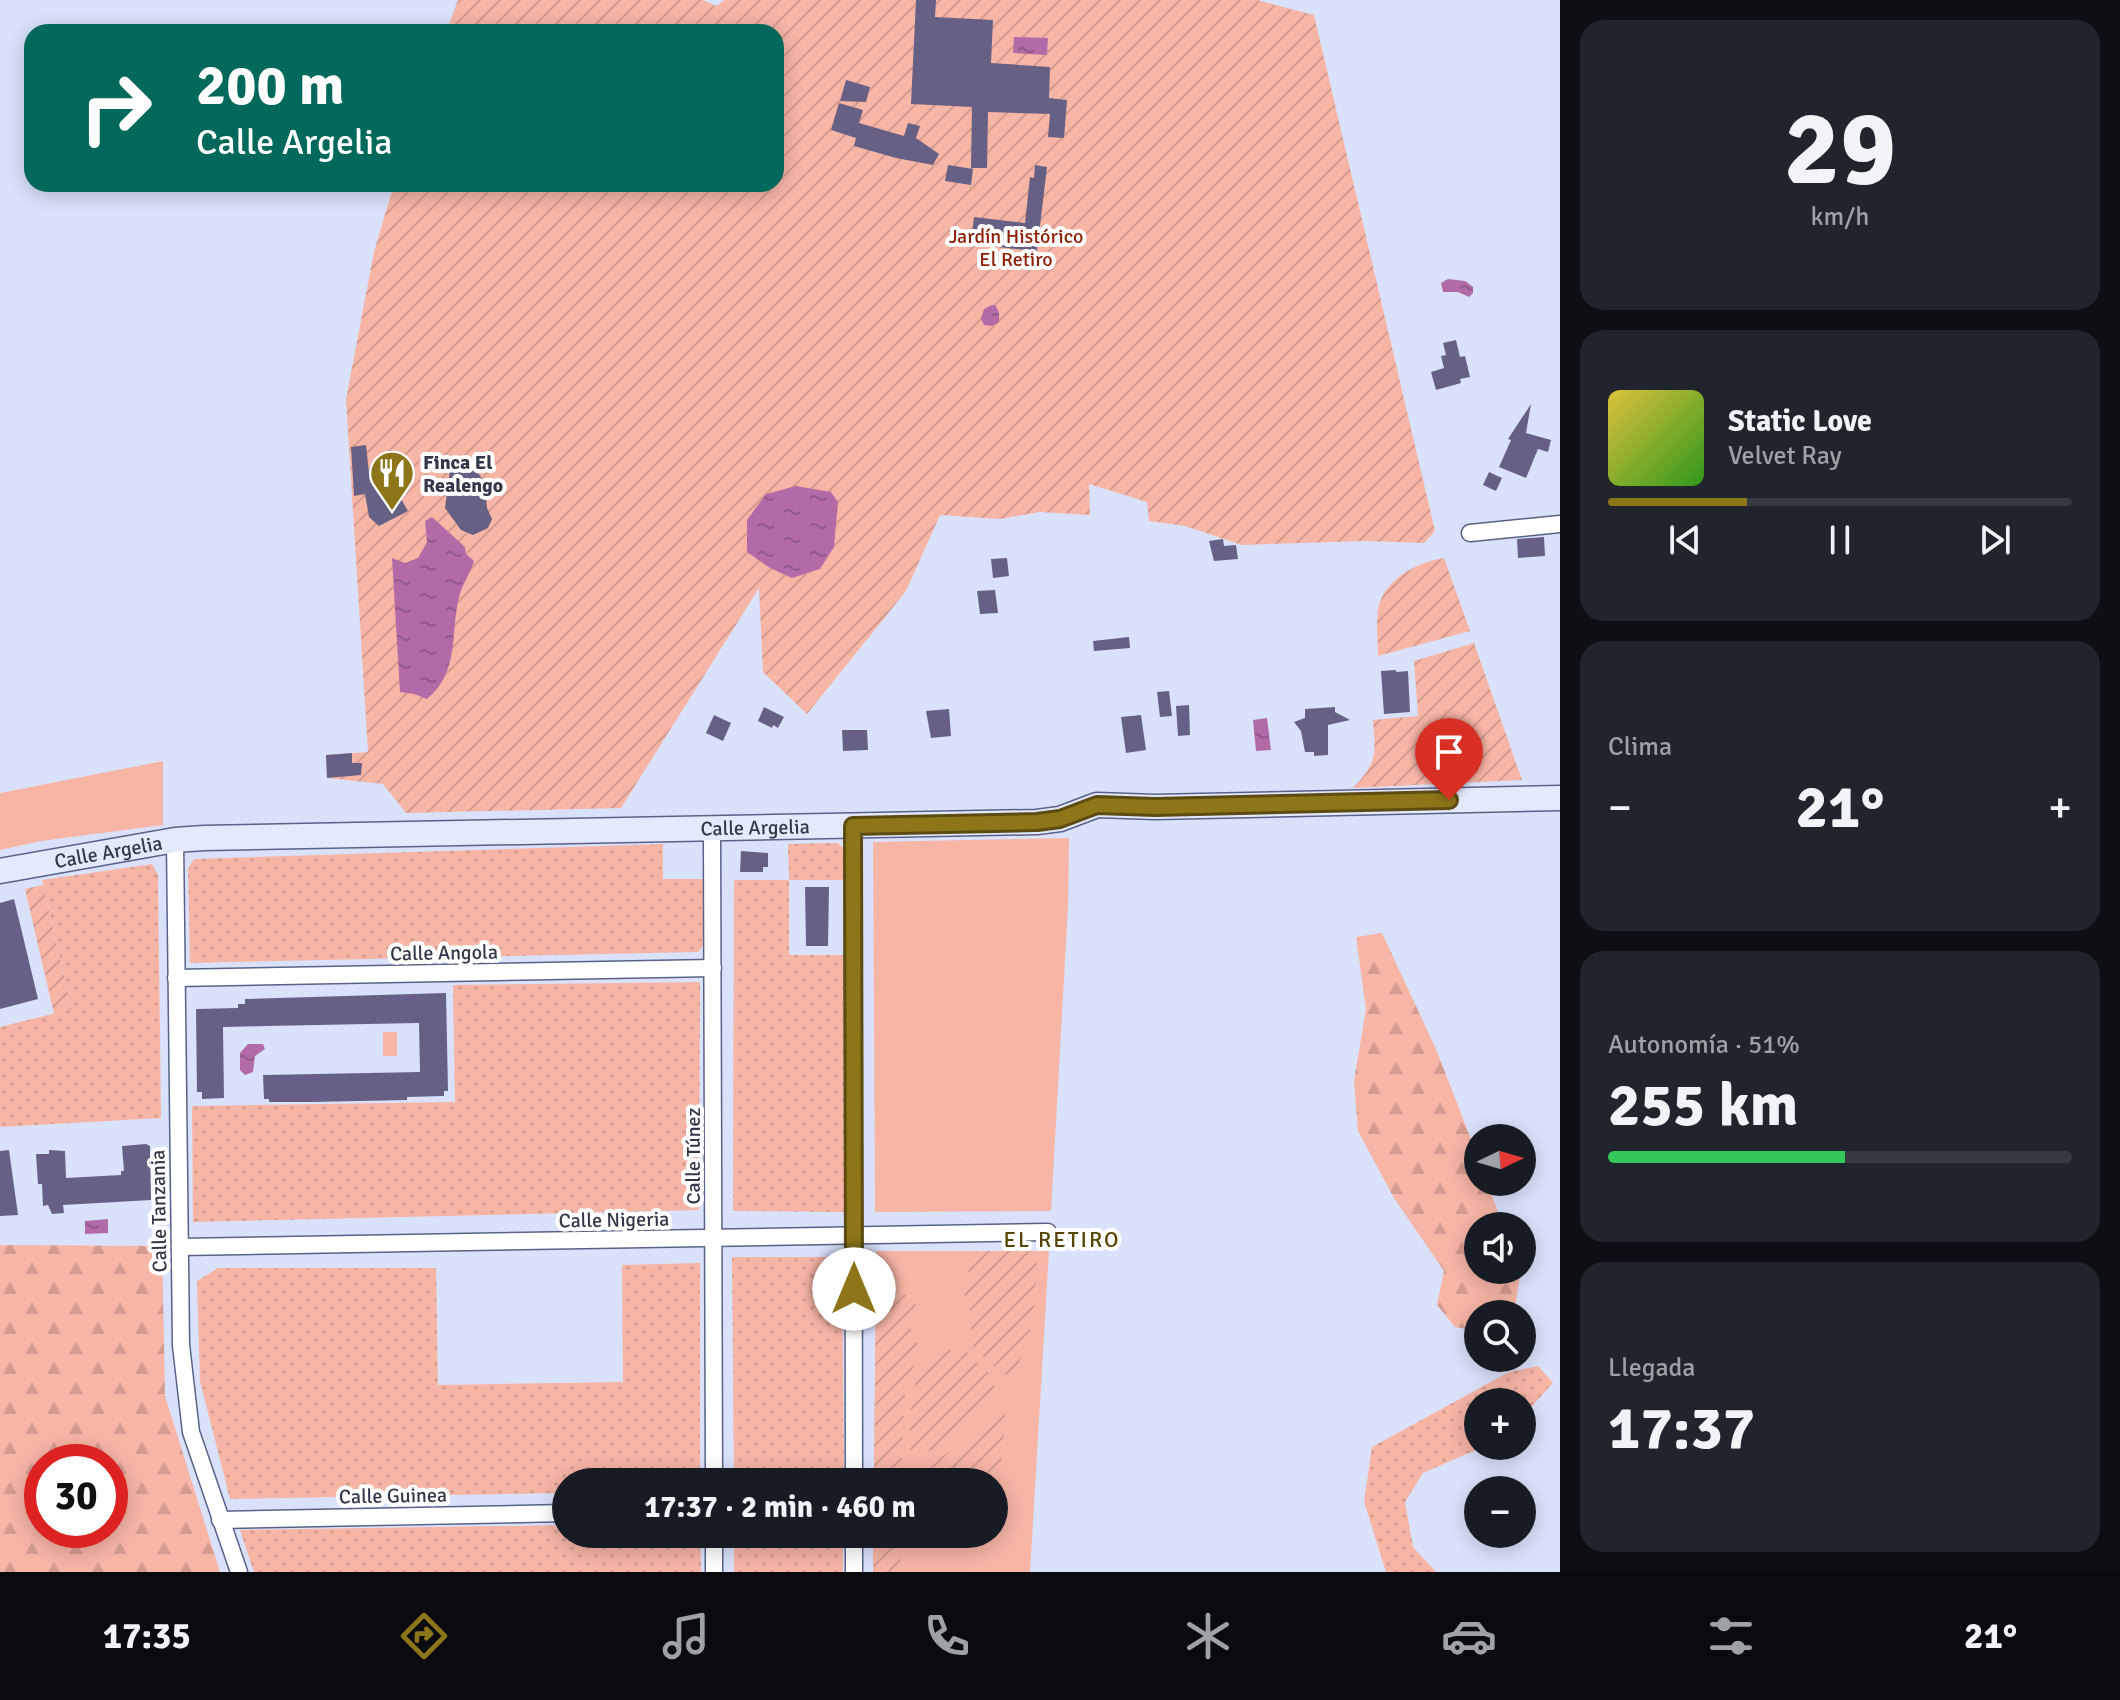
<!DOCTYPE html>
<html lang="es">
<head>
<meta charset="utf-8">
<style>
	:root { --surface:#171b24; --page:#20242c; --text:#f1f3f6; --muted:#9ea1a6; --line:#363941; --accent:#8d751a }
	body { margin:0; font-family:Signika,sans-serif; background:var(--page); color:var(--text); height:100vh; display:flex; flex-direction:column; font-size:30px; white-space:nowrap }
	* { box-sizing:border-box; margin:0 }
	p { font-size:26px; color:var(--muted) }
	.icon { flex:none; width:44px; height:44px; fill:none; stroke:currentColor; stroke-width:2; stroke-linecap:round; stroke-linejoin:round }
	.map { position:relative; flex:1; overflow:hidden }
	.panel { display:flex; flex-direction:column; gap:20px; padding:20px; background:#0d0f14; width:560px }
	.panel>* { flex:none }
	.guide { position:absolute; left:24px; top:24px; width:760px; height:168px; border-radius:24px; box-shadow:0 4px 20px #0003; background:#00695c; color:#fff; overflow:hidden }
	.needle { width:52px; rotate:85deg }
	.controls { position:absolute; left:1464px; top:1124px; display:grid; gap:16px }
	.controls a { display:grid; place-items:center; width:72px; height:72px; border-radius:50%; background:var(--surface); box-shadow:0 4px 20px #0003; font-size:40px }
	.speed { position:absolute; left:24px; top:1444px; display:flex; gap:16px; font-size:40px; font-weight:700; text-align:center }
	.speed>* { display:grid; place-content:center; width:104px; height:104px; border-radius:50%; background:var(--surface); box-shadow:0 4px 20px #0003; line-height:1 }
	.speed .limit { border:12px solid #d22; background:#fff; color:#111 }
	.pin { position:absolute; display:grid; place-items:center; width:68px; height:68px; color:#fff; margin:-82px -34px; border-radius:50% 50% 50% 0; rotate:-45deg; box-shadow:0 0 8px #0007 }
	.pin .icon { rotate:45deg }
	.me { position:absolute; width:88px; margin:-44px; rotate:0deg; stroke-linejoin:round; filter:drop-shadow(0 0 6px #0008) }
	.turn { display:flex; align-items:center; gap:28px; height:168px; padding:0 40px; font-size:36px }
	.turn .icon { width:104px; height:104px; stroke-width:2.5 }
	.turn b { display:block; font-size:56px; line-height:68px }
	.big { font-size:60px; font-weight:800; line-height:1.1 }
	.panel .widget { flex:1; display:flex; flex-direction:column; justify-content:center; gap:12px; min-width:0; padding:0 28px; border-radius:24px; background:var(--page) }
	.panel .dial { align-items:center; gap:0 }
	.dial b { font-size:104px; line-height:1 }
	.song { display:flex; align-items:center; gap:24px }
	.cover { width:96px; height:96px; border-radius:12px; background:linear-gradient(135deg,hsl(50 70% 55%),hsl(110 70% 35%)) }
	.played { height:8px; border-radius:4px; background:linear-gradient(90deg,var(--accent) 30%,var(--line) 30%) }
	.keys { display:flex; justify-content:space-around; direction:ltr }
	.heat { display:flex; justify-content:space-between; align-items:center; font-size:44px; direction:ltr }
	.charge { height:12px; border-radius:6px; background:linear-gradient(90deg,#34c759 51%,var(--line) 0) }
	.trip { position:absolute; left:552px; top:1468px; width:456px; height:80px; border-radius:40px; background:var(--surface); box-shadow:0 4px 20px #0003; font-weight:800; line-height:80px; text-align:center }
	.tabs { display:flex; height:128px; justify-content:space-around; align-items:center; background:#090b0e; color:var(--muted) }
	.tabs .icon { width:56px; height:56px }
	.tabs .selected { color:var(--accent) }
	.tabs b { font-size:36px; color:var(--text) }
	main { display:flex; flex:1; min-height:0 }
	.map>svg:first-child { display:block }
	.grass { fill:url(#grass-dots) }
	.forest { fill:url(#forest-firs); fill-rule:evenodd }
	.park { fill:#f7b5a6 }
	.garden { fill:url(#garden-furrows) }
	.water { fill:url(#water-ripples) }
	.building { fill:#676085 }
	.lines { fill:none; stroke-linecap:round; stroke-linejoin:round }
	.street-casing { stroke:#596286; stroke-width:19 }
	.secondary-casing { stroke:#596286; stroke-width:27 }
	.street { stroke:#fff; stroke-width:16 }
	.secondary { stroke:#e4e9fe; stroke-width:24 }
	.route-casing { stroke:#5c4c11; stroke-width:20 }
	.route { stroke:#8d751a; stroke-width:14 }
	.labels { text-anchor:middle; dominant-baseline:central; stroke-width:8; stroke-linejoin:round; paint-order:stroke }
	.park-label { font-size:20px; fill:#8f2008; stroke:#fff }
	.poi-label { font-size:20px; font-weight:bold; fill:#333848; stroke:#fff; text-anchor:start }
	.street-label { font-size:20px; fill:#333848; stroke:#fff }
	.neighbourhood-label { font-size:22px; letter-spacing:2px; fill:#554401; stroke:#fff }
</style>
</head>
<body>
<main>
<div class="map">
<svg width="1560" height="1572" viewBox="0 0 1560 1572">
	<defs>
		<pattern id="grass-dots" width="8" height="8" patternUnits="userSpaceOnUse" patternTransform="scale(2)"><rect width="8" height="8" fill="#f7b5a6"/><path d="M2 2h.1M6 6h.1" fill="none" stroke="#d49c90" stroke-width="1.8" stroke-linecap="round"/></pattern>
		<pattern id="forest-firs" width="22" height="20" patternUnits="userSpaceOnUse" patternTransform="scale(2)"><rect width="22" height="20" fill="#f7b5a6"/><path d="M5 1l3.5 6h-7zM16 11l3.5 6h-7z" fill="#d49c90"/></pattern>
		<pattern id="garden-furrows" width="10" height="10" patternUnits="userSpaceOnUse" patternTransform="scale(2)"><rect width="10" height="10" fill="#f7b5a6"/><path d="M-1 1l2-2M0 10L10 0M9 11l2-2" fill="none" stroke="#d49c90"/></pattern>
		<pattern id="water-ripples" width="26" height="14" patternUnits="userSpaceOnUse" patternTransform="scale(2)"><rect width="26" height="14" fill="#b26ba6"/><path d="M2 4q2-2 4 0t4 0M15 11q2-2 4 0t4 0" fill="none" stroke="#915989"/></pattern>
	</defs>
	<rect width="100%" height="100%" fill="#dae2fb"/>
	<g class="grass">
		<path d="M 838,843 L 845,850 L 844,880 L 789,880 L 789,955 L 844,955 L 844,1212 L 733,1211 L 734,880 L 789,880 L 788,844 Z"/>
		<path d="M 663,844 L 663,879 L 703,879 L 704,945 L 698,952 L 190,963 L 188,868 L 194,859 Z"/>
		<path d="M 152,864 L 158,875 L 161,1118 L 0,1127 L 0,1027 L 72,1009 L 42,880 Z"/>
		<path d="M 700,982 L 699,1210 L 193,1222 L 192,1106 L 455,1102 L 453,985 Z"/>
		<path d="M 732,1257 L 842,1257 L 844,1482 L 734,1482 Z"/>
		<path d="M 700,1263 L 700,1482 L 566,1482 L 566,1493 L 230,1499 L 200,1381 L 197,1281 L 218,1268 L 436,1268 L 438,1385 L 623,1382 L 622,1265 Z"/>
		<path d="M 1538,1366 L 1553,1383 L 1522,1417 L 1522,1402 L 1478,1402 L 1478,1446 L 1485,1446 L 1423,1473 L 1405,1502 L 1413,1547 L 1436,1572 L 1386,1572 L 1364,1502 L 1372,1447 L 1509,1372 Z"/>
		<path d="M 566,1525 L 566,1534 L 700,1534 L 701,1572 L 254,1572 L 240,1530 Z"/>
		<rect x="734" y="1534" width="109" height="38"/>
	</g>
	<g class="forest">
		<path d="M 1382,933 L 1436,1049 L 1478,1157 L 1478,1182 L 1487,1182 L 1503,1226 L 1478,1226 L 1478,1270 L 1518,1270 L 1520,1275 L 1514,1314 L 1478,1314 L 1478,1331 L 1455,1327 L 1437,1305 L 1444,1271 L 1394,1198 L 1358,1131 L 1354,1081 L 1366,1009 L 1356,937 Z"/>
		<path d="M 0,1245 L 162,1246 L 165,1396 L 220,1572 L 0,1572 ZM 42,1462 L 110,1462 L 110,1530 L 42,1530 Z"/>
	</g>
	<g class="park">
		<path d="M 163,761 L 163,825 L 41,841 L 0,850 L 0,793 Z"/>
		<path d="M 1069,838 L 1068,907 L 1051,1211 L 875,1212 L 873,842 Z"/>
		<rect x="383" y="1032" width="14" height="24"/>
		<path d="M 876,1251 L 1049,1251 L 1030,1572 L 873,1572 L 873,1534 L 994,1534 L 994,1482 L 874,1482 Z"/>
	</g>
	<g class="garden">
		<path d="M 458,0 L 703,0 L 716,6 L 725,0 L 1257,0 L 1314,15 L 1435,531 L 1424,543 L 1365,541 L 1242,545 L 1185,526 L 1149,521 L 1147,502 L 1089,484 L 1090,515 L 1040,512 L 1000,519 L 940,515 L 906,591 L 807,714 L 763,672 L 759,588 L 621,808 L 406,813 L 383,784 L 327,778 L 326,755 L 368,752 L 346,399 L 374,252 L 394,184 L 776,184 L 776,32 L 446,32 Z"/>
		<path d="M 1444,558 L 1470,631 L 1378,656 C 1378,640 1375,621 1379,605 C 1387,577 1419,562 1444,558 Z"/>
		<path d="M 1474,643 L 1522,780 L 1353,788 C 1377,763 1376,754 1373,720 L 1418,716 L 1414,661 Z"/>
		<path d="M 43,885 L 72,1009 L 54,1014 L 25,889 Z"/>
		<path d="M 974,1251 L 1034,1251 L 1037,1255 C 1036,1284 1035,1362 1006,1375 L 1001,1374 L 970,1344 L 967,1338 L 972,1326 L 972,1317 L 964,1296 L 968,1281 L 969,1256 Z"/>
		<path d="M 876,1281 L 893,1285 L 916,1304 C 907,1319 909,1333 920,1346 L 905,1394 L 901,1465 L 899,1468 L 878,1471 L 874,1467 Z"/>
		<path d="M 961,1347 L 994,1378 C 995,1384 994,1398 992,1404 C 985,1419 928,1456 912,1457 C 906,1428 911,1370 933,1349 L 950,1350 Z"/>
		<path d="M 1001,1413 L 1006,1416 L 998,1492 L 994,1495 L 994,1482 L 913,1482 L 913,1473 C 945,1455 975,1438 1001,1413 Z"/>
		<path d="M 878,1540 L 897,1540 L 902,1572 L 873,1572 L 873,1544 Z"/>
	</g>
	<g class="water">
		<path d="M 1014,37 L 1048,38 L 1047,55 L 1013,53 Z"/>
		<path d="M 1448,279 L 1465,281 L 1473,287 L 1473,293 L 1469,297 L 1458,292 L 1443,292 L 1441,283 Z"/>
		<path d="M 992,305 L 995,305 L 999,312 L 999,322 L 992,326 L 984,325 L 981,319 L 984,309 Z"/>
		<path d="M 796,486 L 831,492 L 838,502 L 834,547 L 820,569 L 792,578 L 770,568 L 747,552 L 747,520 L 766,494 Z"/>
		<path d="M 432,517 L 465,547 L 466,554 L 474,561 C 470,574 462,585 459,597 C 450,635 460,671 427,699 L 414,694 L 400,692 L 392,558 L 405,563 L 418,558 L 427,542 L 425,521 Z"/>
		<path d="M 1267,718 L 1271,750 L 1256,751 L 1253,720 Z"/>
		<path d="M 248,1044 L 263,1044 L 265,1049 L 255,1056 L 253,1072 L 245,1075 L 240,1070 L 240,1053 Z"/>
		<path d="M 108,1219 L 108,1233 L 85,1234 L 85,1221 Z"/>
	</g>
	<g class="building">
		<path d="M 916,0 L 936,0 L 935,17 L 993,20 L 991,63 L 1050,67 L 1049,98 L 1067,100 L 1064,138 L 1048,137 L 1050,114 L 988,112 L 987,168 L 971,168 L 972,107 L 911,104 Z"/>
		<path d="M 846,80 L 870,87 L 866,102 L 840,101 Z"/>
		<path d="M 839,103 L 863,110 L 859,123 L 904,136 L 908,123 L 920,126 L 916,138 L 939,154 L 933,165 L 896,158 L 854,146 L 856,138 L 831,130 Z"/>
		<path d="M 948,165 L 973,169 L 971,185 L 945,181 Z"/>
		<path d="M 1035,165 L 1047,167 L 1035,268 L 1023,267 L 1026,250 L 971,244 L 974,217 L 1025,223 L 1030,177 L 1034,178 Z"/>
		<path d="M 1456,340 L 1460,357 L 1465,356 L 1470,377 L 1460,379 L 1461,383 L 1436,390 L 1431,372 L 1444,368 L 1441,356 L 1446,355 L 1443,343 Z"/>
		<path d="M 1531,404 L 1526,433 L 1551,440 L 1548,452 L 1538,449 L 1526,478 L 1499,467 L 1511,440 L 1508,439 Z"/>
		<path d="M 366,445 L 370,482 L 397,483 L 398,489 L 383,491 L 385,495 L 396,490 L 408,511 L 379,526 L 369,517 L 365,494 L 354,496 L 351,447 Z"/>
		<path d="M 459,462 L 480,475 L 485,488 L 487,508 L 492,519 L 488,528 L 473,535 L 461,530 L 445,508 L 450,469 Z"/>
		<path d="M 1489,472 L 1502,478 L 1496,491 L 1483,485 Z"/>
		<path d="M 1544,537 L 1545,556 L 1518,558 L 1517,539 Z"/>
		<path d="M 1223,539 L 1224,546 L 1236,545 L 1238,559 L 1214,561 L 1209,541 Z"/>
		<path d="M 1007,558 L 1009,576 L 993,578 L 991,559 Z"/>
		<path d="M 995,590 L 998,613 L 980,614 L 977,591 Z"/>
		<path d="M 1129,637 L 1130,648 L 1094,651 L 1093,641 Z"/>
		<path d="M 1396,670 L 1396,672 L 1408,671 L 1410,712 L 1384,714 L 1381,671 Z"/>
		<path d="M 1169,691 L 1172,716 L 1160,717 L 1157,692 Z"/>
		<path d="M 1189,705 L 1190,735 L 1178,736 L 1176,706 Z"/>
		<path d="M 764,707 L 784,717 L 778,728 L 773,725 L 772,728 L 758,721 Z"/>
		<path d="M 1335,707 L 1335,712 L 1350,720 L 1328,725 L 1328,755 L 1314,756 L 1314,752 L 1305,752 L 1301,731 L 1294,722 L 1305,718 L 1305,709 Z"/>
		<path d="M 949,709 L 951,736 L 931,738 L 926,711 Z"/>
		<path d="M 714,715 L 731,723 L 723,741 L 706,733 Z"/>
		<path d="M 1141,715 L 1146,750 L 1126,753 L 1121,717 Z"/>
		<path d="M 842,730 L 867,730 L 868,750 L 843,751 Z"/>
		<path d="M 352,753 L 352,763 L 362,763 L 361,775 L 327,778 L 326,755 Z"/>
		<path d="M 741,851 L 768,853 L 768,867 L 763,867 L 763,872 L 740,872 Z"/>
		<path d="M 805,887 L 829,887 L 828,946 L 806,946 Z"/>
		<path d="M 14,899 L 38,999 L 0,1009 L 0,903 Z"/>
		<path d="M 446,993 L 448,1091 L 444,1091 L 444,1096 L 407,1097 L 407,1100 L 312,1102 L 269,1102 L 269,1099 L 264,1099 L 263,1075 L 420,1072 L 419,1023 L 223,1027 L 224,1098 L 202,1099 L 202,1092 L 197,1092 L 196,1009 L 238,1008 L 238,1004 L 245,1004 L 245,999 Z"/>
		<path d="M 146,1144 L 150,1146 L 151,1200 L 63,1205 L 64,1213 L 52,1214 L 48,1205 L 43,1206 L 42,1184 L 38,1184 L 36,1154 L 49,1154 L 49,1150 L 65,1151 L 66,1178 L 121,1175 L 121,1171 L 124,1171 L 122,1146 Z"/>
		<path d="M 9,1150 L 18,1215 L 0,1216 L 0,1151 Z"/>
	</g>
	<g class="lines">
		<g class="street-casing">
			<g id="street">
				<path d="M 1470,533 L 1560,524"/>
				<path d="M 853,826 L 854,1482"/>
				<path d="M 712,829 L 714,1482"/>
				<path d="M 175,840 L 181,1345 L 191,1432 L 239,1572"/>
				<path d="M 176,978 L 713,968"/>
				<path d="M 180,1247 L 1048,1232"/>
				<path d="M 220,1520 L 566,1513"/>
				<path d="M 714,1534 L 714,1572"/>
				<path d="M 854,1534 L 854,1572"/>
			</g>
		</g>
		<g class="secondary-casing">
			<g id="secondary">
				<path id="s1" d="M 0,871 L 175,840 L 204,838 L 1037,822 L 1060,819 L 1097,805 L 1155,807 L 1560,798"/>
			</g>
		</g>
		<use href="#street" class="street"/>
		<use href="#secondary" class="secondary"/>
	</g>
	<g class="lines">
		<g class="route-casing">
			<path id="route" d="M 854,1289 L 853,826 L 1037,822 L 1060,819 L 1097,805 L 1155,807 L 1449,800"/>
		</g>
		<use href="#route" class="route"/>
	</g>
	<defs>
		<g id="restaurant-pin" transform="scale(2.3)"><path d="M0 17L-7.5 6A9.5 9.5 0 1 1 7.5 6Z" fill="#8d751a" stroke="#fff"/><path d="M-5-6h1v4h1v-4h1v4h1v-4h1v5L-1.5 .5V6h-2V.5L-5-1ZM5-6V6H3V1.5H1.5Q1.5-4 5-6Z" fill="#fff"/></g>
	</defs>
	<g fill-rule="evenodd">
		<use href="#restaurant-pin" x="392" y="473"/>
	</g>
	<g class="labels">
		<g class="park-label">
			<text x="1016" y="236">Jardín Histórico<tspan x="1016" dy="23">El Retiro</tspan></text>
		</g>
		<g class="poi-label">
			<text x="423" y="462">Finca El<tspan x="423" dy="23">Realengo</tspan></text>
		</g>
		<g class="street-label">
			<text stroke="none"><textPath href="#s1" startOffset="758">Calle Argelia</textPath></text>
			<text stroke="none"><textPath href="#s1" startOffset="110">Calle Argelia</textPath></text>
			<text transform="translate(444 953) rotate(-1)">Calle Angola</text>
			<text transform="translate(693 1156) rotate(-90)">Calle Túnez</text>
			<text transform="translate(159 1211) rotate(-91)">Calle Tanzania</text>
			<text transform="translate(614 1220) rotate(-1)">Calle Nigeria</text>
			<text transform="translate(393 1496) rotate(-1)">Calle Guinea</text>
		</g>
		<g class="neighbourhood-label">
			<text x="1062" y="1239">EL RETIRO</text>
		</g>
	</g>
</svg>
<div class="controls">
<a><svg class="needle" viewBox="-14 -14 28 28"><path d="M0-13l5 13h-10z" fill="#e53935"/><path d="M0 13l5-13h-10z" fill="#9ea1a6"/></svg></a>
<a><svg class="icon" aria-label="sound" viewBox="0 0 24 24"><path d="M4 9h4l5-4v14l-5-4H4zM17 9q2 3 0 6"/></svg></a>
<a><svg class="icon" aria-label="search" viewBox="0 0 24 24"><circle cx="10" cy="10" r="6"/><path d="M15 15l6 6"/></svg></a>
<a>+</a>
<a>−</a>
</div>
<div class="speed"><div class="limit">30</div></div>
<div class="pin" style="left:1449px;top:800px;background:#d93025"><svg class="icon" aria-label="arrive" viewBox="0 0 24 24"><path d="M6 21V4h12l-3 4 3 4H6"/></svg></div>
<svg class="me" style="left:854px;top:1289px" viewBox="-20 -20 40 40"><circle r="19" fill="#fff"/><path d="M0-13L10 11 0 6-10 11z" fill="#8d751a"/></svg>
<div class="trip">17:37 · 2 min · 460 m</div>
<div class="guide">
<div class="turn"><svg class="icon" aria-label="right" viewBox="0 0 24 24"><path d="M7 20v-9h11M14 6l5 5-5 5"/></svg><div><b>200 m</b>Calle Argelia</div></div>
</div>
</div>
<section class="panel">
<div class="widget dial"><b>29</b><p>km/h</p></div>
<div class="widget">
<div class="song"><i class="cover"></i><div><b>Static Love</b><p>Velvet Ray</p></div></div>
<div class="played"></div>
<div class="keys"><svg class="icon" aria-label="previous" viewBox="0 0 24 24"><path d="M18 5L8 12l10 7zM5 5v14"/></svg><svg class="icon" aria-label="pause" viewBox="0 0 24 24"><path d="M8 5v14M16 5v14"/></svg><svg class="icon" aria-label="next" viewBox="0 0 24 24"><path d="M6 5l10 7-10 7zM19 5v14"/></svg></div>
</div>
<div class="widget"><p>Clima</p>
<div class="heat"><a>−</a><b class="big">21°</b><a>+</a></div>
</div>
<div class="widget"><p>Autonomía · 51%</p><b class="big">255 km</b><div class="charge"></div></div>
<div class="widget"><p>Llegada</p><b class="big">17:37</b></div>
</section>
</main>
<nav class="tabs">
<b>17:35</b>
<svg class="icon selected" aria-label="directions" viewBox="0 0 24 24"><path d="M12 3l9 9-9 9-9-9zM9 14v-3h6M13 9l2 2-2 2"/></svg>
<svg class="icon" aria-label="music" viewBox="0 0 24 24"><path d="M9 18V5l10-2v13"/><circle cx="6" cy="18" r="3"/><circle cx="16" cy="16" r="3"/></svg>
<svg class="icon" aria-label="phone" viewBox="0 0 24 24"><path d="M5 4h4l2 5-3 2q2 4 5 5l2-3 5 2v4C11 20 4 13 5 4z"/></svg>
<svg class="icon" aria-label="climate" viewBox="0 0 24 24"><path d="M12 3v18M4 7l16 10M4 17L20 7"/></svg>
<svg class="icon" aria-label="car" viewBox="0 0 24 24"><path d="M5 17H2v-5l4-1 3-4h7l3 4 3 1v5h-3M9 17h6M6 11h13"/><circle cx="7" cy="17" r="2"/><circle cx="17" cy="17" r="2"/></svg>
<svg class="icon" aria-label="filters" viewBox="0 0 24 24"><path d="M4 7h16M4 17h16"/><circle cx="9" cy="7" r="2"/><circle cx="15" cy="17" r="2"/></svg>
<b>21°</b>
</nav>
</body>
</html>
